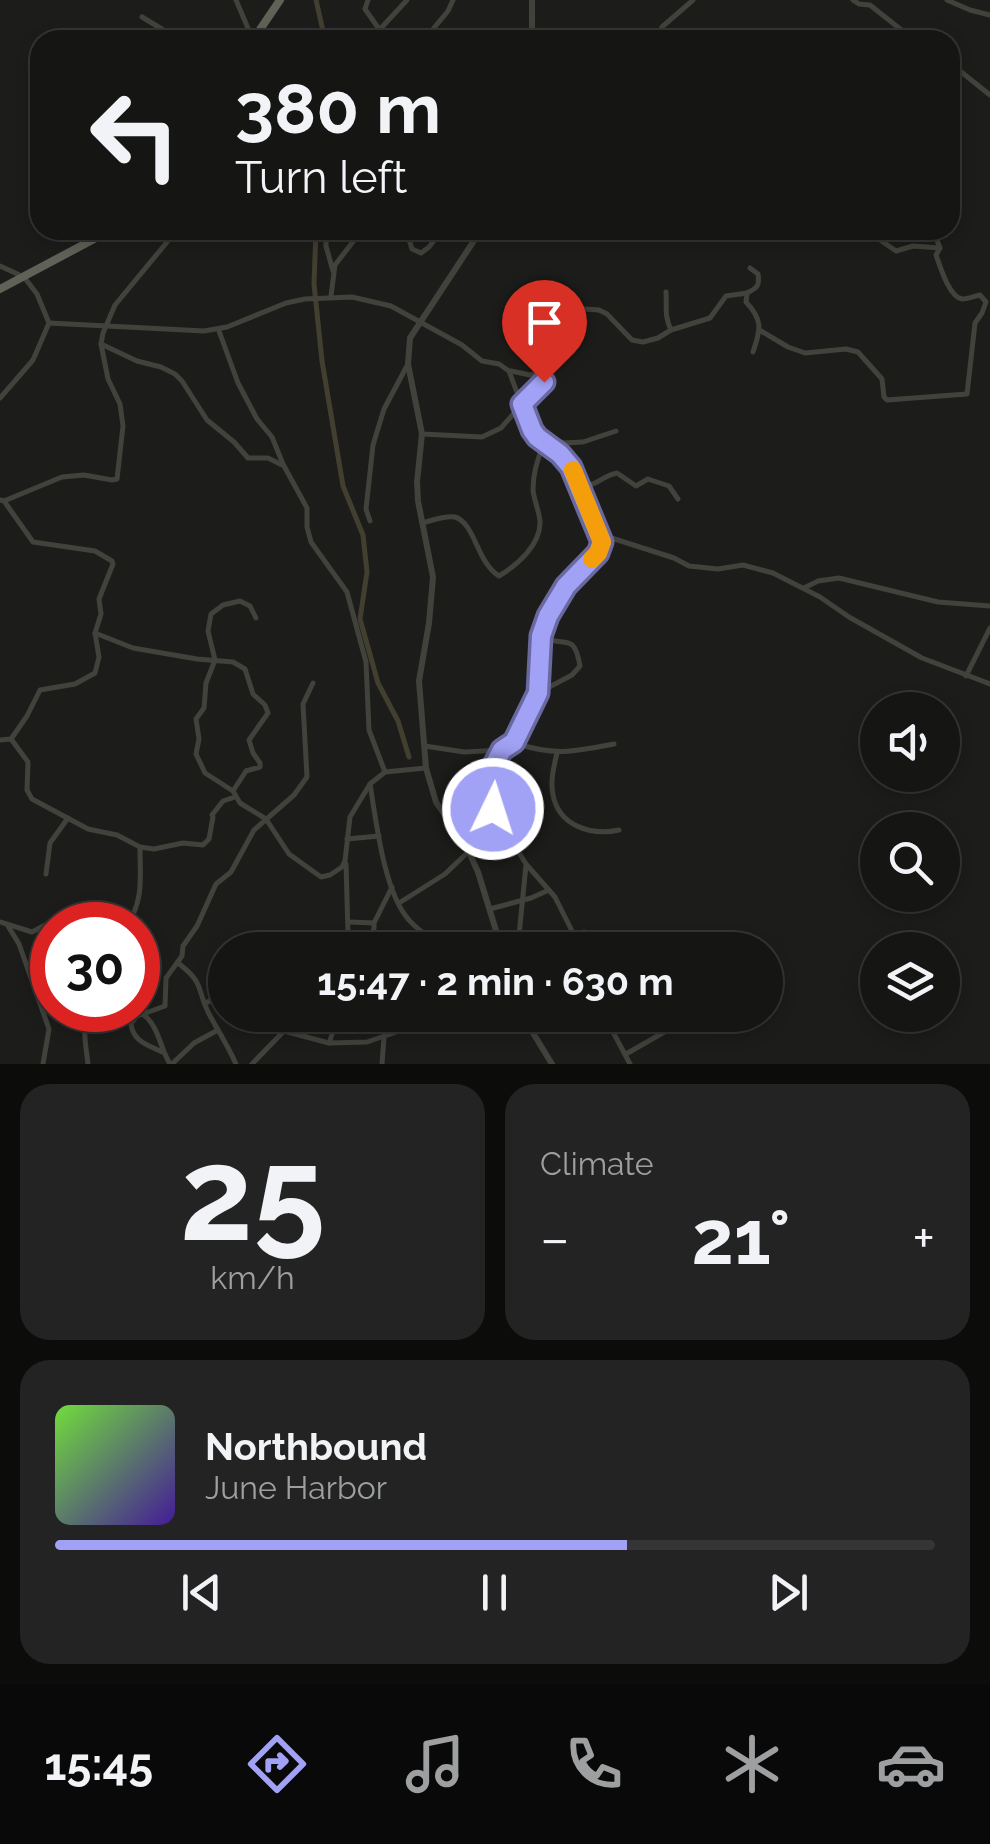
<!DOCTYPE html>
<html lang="en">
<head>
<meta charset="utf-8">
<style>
	:root { --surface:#151614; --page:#222322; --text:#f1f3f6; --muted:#9d9fa0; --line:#343534; --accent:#a1a1f5 }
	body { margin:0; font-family:Raleway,sans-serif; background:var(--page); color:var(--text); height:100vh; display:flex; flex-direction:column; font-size:38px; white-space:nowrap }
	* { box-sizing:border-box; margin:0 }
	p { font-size:32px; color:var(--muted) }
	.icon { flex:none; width:55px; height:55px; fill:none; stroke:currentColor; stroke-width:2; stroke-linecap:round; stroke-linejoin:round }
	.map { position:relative; height:1064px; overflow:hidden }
	.details { display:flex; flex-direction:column; gap:20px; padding:20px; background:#0c0c0b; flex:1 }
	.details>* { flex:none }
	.top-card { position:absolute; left:30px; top:30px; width:930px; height:210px; border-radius:30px; box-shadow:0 5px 15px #0003,0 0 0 2px var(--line); background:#151614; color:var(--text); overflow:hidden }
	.controls { position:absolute; left:860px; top:692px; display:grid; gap:20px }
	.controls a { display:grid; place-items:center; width:100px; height:100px; border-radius:50%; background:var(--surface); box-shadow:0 5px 15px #0003,0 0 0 2px var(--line); font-size:50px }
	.speed { position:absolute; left:30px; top:902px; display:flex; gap:20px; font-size:50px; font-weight:700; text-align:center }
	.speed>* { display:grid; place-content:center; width:130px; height:130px; border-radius:50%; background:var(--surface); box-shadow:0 5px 15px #0003,0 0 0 2px var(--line); line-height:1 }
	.speed .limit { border:15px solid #d22; background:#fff; color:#111 }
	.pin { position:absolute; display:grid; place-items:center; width:85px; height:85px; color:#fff; margin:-102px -42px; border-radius:50% 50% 50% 0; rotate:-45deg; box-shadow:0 0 10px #0007 }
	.pin .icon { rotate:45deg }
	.me { position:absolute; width:110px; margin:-55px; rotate:4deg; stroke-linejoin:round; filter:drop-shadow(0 0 8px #0008) }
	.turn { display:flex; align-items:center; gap:35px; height:210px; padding:0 40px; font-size:45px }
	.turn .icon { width:130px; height:130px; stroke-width:2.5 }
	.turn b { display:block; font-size:70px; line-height:85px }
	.big { font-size:75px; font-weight:700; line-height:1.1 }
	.details .widget { flex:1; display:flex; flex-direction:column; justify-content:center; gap:15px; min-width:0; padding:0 35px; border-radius:30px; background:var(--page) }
	.details .dial { align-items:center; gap:0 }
	.dial b { font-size:130px; line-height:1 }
	.song { display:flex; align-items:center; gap:30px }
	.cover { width:120px; height:120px; border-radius:15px; background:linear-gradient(135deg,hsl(100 70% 55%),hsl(260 70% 35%)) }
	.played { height:10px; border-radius:5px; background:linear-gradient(90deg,var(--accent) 65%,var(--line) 65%) }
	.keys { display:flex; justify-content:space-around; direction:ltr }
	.heat { display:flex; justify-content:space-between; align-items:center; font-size:55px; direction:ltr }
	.details .tiles { flex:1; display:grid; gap:20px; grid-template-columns:1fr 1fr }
	.widget:last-child { grid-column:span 2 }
	.trip { position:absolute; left:208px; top:932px; width:575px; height:100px; border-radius:50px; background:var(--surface); box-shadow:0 5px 15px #0003,0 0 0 2px var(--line); font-weight:700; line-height:100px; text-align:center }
	.dock { display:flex; height:160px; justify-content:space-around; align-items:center; background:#080908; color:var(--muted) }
	.dock .icon { width:70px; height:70px }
	.dock .active { color:var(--accent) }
	.dock b { font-size:45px; color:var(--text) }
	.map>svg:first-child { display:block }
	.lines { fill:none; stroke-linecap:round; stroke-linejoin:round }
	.canal { stroke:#423e30; stroke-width:5 }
	.minor { stroke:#41423b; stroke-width:5 }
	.tertiary { stroke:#41423b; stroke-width:6 }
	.primary { stroke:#606157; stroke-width:8 }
	.route-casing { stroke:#69699f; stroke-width:25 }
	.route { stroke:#a1a1f5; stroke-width:18 }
	.slow { stroke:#f59e0b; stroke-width:18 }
</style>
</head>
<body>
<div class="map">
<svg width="990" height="1064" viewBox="0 0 990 1064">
	<rect width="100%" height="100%" fill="#1c1d1a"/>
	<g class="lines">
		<g class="canal">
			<path d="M 316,0 L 325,40"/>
			<path d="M 316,230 L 314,284 L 322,361 L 343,486 L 363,535 L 367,572 L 360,619 L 378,683 L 398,721 L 409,757"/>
		</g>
		<g class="minor">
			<path d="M 236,0 L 253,40"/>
			<path d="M 368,0 L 365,9 L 379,29"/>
			<path d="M 853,0 L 859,4 L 870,5 L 914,40"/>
			<path d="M 947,0 L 970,10 L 990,15"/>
			<path d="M 142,17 L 180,40"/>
			<path d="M 533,36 L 578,35 L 606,40"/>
			<path d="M 370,40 L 407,0"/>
			<path d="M 424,40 L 448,11 L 453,0"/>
			<path d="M 654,40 L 662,27 L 693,0"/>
			<path d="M 950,63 L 990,95"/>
			<path d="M 326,230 L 326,246 L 333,271"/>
			<path d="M 406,230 L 412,249 L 421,253 L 429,247 L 442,230"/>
			<path d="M 851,230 L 880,240 L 896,251 L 913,246 L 940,248"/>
			<path d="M 0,266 L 24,277 L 37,294 L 49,323"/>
			<path d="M 666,292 C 667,307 664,316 671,330"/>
			<path d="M 747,293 C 757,288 760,286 758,274 L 750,268"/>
			<path d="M 331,296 L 335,265 L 362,230"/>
			<path d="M 219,331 L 238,383 L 257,419 L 272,437 L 283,464"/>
			<path d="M 761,331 L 788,347 L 805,353 L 846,349 L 858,352 L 882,379 L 884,397 L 887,400 L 967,394 L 975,323 L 982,313 L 986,302 L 980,295 C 974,296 968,299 962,299 C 949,297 940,266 936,255 L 940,248 L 933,230"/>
			<path d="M 101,344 L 137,361 L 161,367 L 175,374 L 182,381 L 207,420 L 234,442 L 248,458 L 268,458 L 284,466 L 307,508 L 307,527 L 311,542 L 347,592 L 366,662 L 369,730 L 385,772"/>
			<path d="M 511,371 L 530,375 L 549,371"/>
			<path d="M 0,398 L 33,360 L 49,323 L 204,331 L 227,327 L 286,303 L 305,299 L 352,297 L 391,306 L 462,345 L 482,361 L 499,364 L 509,371 L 531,430 L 544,444 L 560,454 L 571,467 L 602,542 L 598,553 L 566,586 L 548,616 L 541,636 L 538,693 L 513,742 L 502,750 L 493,770 L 494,812 L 526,864 L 555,897 L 575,937"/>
			<path d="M 422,434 L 482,437 L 501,428 L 552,370 L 562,352 L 568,326 L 585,309 L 599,310 L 607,314 L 632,340 L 643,342 L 658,338 L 671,330 L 710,318 L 726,296 L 747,293 L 746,302 C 763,320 761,329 753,352"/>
			<path d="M 537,437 L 565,443 L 583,442 L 616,431"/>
			<path d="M 580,487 C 595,487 602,476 617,473 L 636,486 L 648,479 L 669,486 L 678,499"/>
			<path d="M 0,500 L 4,501 L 62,477 L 84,475 L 112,480 L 117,479 L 123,426 L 120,404 L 108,379 L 101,344 L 103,333 L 115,305 L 177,230"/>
			<path d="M 370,521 L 366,509 L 373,445 L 384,409 L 408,364"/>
			<path d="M 422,523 C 431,521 445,515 455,517 C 475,523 477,563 499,576 C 517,565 541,545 540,521 C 539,511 534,500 533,490 C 533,473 537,459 544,444"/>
			<path d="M 599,534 L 674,558 L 689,566 L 718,569 L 743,565 L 773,573 L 820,597 L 849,617 L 922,658 L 990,684"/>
			<path d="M 804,588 L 818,581 L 839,578 L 938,602 L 990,606"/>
			<path d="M 256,618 L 250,606 L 240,601 L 223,605 L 211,614 L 208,631 L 215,660 L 206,683 L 204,708 L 196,719 L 199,739 L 196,754 L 205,773 L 233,791 L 240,803 L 266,819 L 289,854 L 321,877 L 330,875 L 342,867 L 345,861 L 350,817 L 370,784 L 385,772 L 426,768"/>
			<path d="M 95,633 L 133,648 L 197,659 L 233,662 L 245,669 L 253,694 L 265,705 L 268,713 L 249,740 L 253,753 L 260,763 L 260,767 L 246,771 L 233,791"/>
			<path d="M 966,676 L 990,628"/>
			<path d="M 538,693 L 572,675 L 580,666 C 574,630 564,649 541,636"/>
			<path d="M 11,739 L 28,762 L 27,790 L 32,799 L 88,829 L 117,835 L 140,847 L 154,849 L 183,843 L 203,845 L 209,839 L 213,817 L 212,815 L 223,801 L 235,797"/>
			<path d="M 0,740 L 11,739 L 27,716 L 40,690 L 75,684 L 95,673 L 99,657 L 95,633 L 101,614 L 99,599 L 113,564 L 112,561 L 95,551 L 33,542 L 4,501"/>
			<path d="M 514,743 C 555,756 573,752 614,744"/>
			<path d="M 425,746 L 464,752 L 502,750"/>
			<path d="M 557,753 C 554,766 550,781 553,795 C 559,826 591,836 619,830"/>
			<path d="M 370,784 C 376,820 384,893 409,920 C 419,932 435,940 447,950"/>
			<path d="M 347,839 L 379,836"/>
			<path d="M 466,846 L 502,826"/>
			<path d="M 346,864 L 348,933 L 353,950"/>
			<path d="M 46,874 L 50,843 L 68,818"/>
			<path d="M 399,903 L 445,874 L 469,851"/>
			<path d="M 490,909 L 531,898 L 549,890"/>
			<path d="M 0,922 L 32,932 L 70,912"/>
			<path d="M 349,922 L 374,923"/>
			<path d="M 128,925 C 144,896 140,879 140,847"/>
			<path d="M 8,926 L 19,944 L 49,1029 L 43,1064"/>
			<path d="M 368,950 L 374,928 L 374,923 L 392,887"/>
			<path d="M 493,950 L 512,945 L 519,935 L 526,865"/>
			<path d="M 563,950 L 584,932 L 597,950"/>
			<path d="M 178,963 C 204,983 196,986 208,1012 C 217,1029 228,1046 236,1064"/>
			<path d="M 206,1003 L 225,992"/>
			<path d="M 144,1015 C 159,1027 160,1048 170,1064"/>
			<path d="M 604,1015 L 630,1064"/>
			<path d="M 612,1030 L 639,1015"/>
			<path d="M 284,1031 L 329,1043 L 367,1042 L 446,1015"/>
			<path d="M 329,1043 L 339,1015"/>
			<path d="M 162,1052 C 148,1045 132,1041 131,1023 L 137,1016 L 165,1006 L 166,978 L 182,956 L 183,946 L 197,926 L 216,884 L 231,872 L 254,830 L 294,795 L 307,777 L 303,704 L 313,683"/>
			<path d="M 626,1054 L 680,1023 L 687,1015"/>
			<path d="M 88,1064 C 86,1045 81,1027 90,1010"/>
			<path d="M 172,1064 L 194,1043 L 218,1030"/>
			<path d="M 252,1064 L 284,1031 L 294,1015"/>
			<path d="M 382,1064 L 384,1037"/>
		</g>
		<g class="tertiary">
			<path d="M 532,40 L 532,0"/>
			<path d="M 481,230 L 410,338 L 408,364 L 422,434 L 417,482 L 418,501 L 433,577 L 429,623 L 419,681 L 426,768 L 436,802 L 466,846 L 478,872 L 502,950"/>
			<path d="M 522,1015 L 552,1064"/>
		</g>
		<g class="primary">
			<path d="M 253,40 L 280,0"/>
			<path d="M 0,289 L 111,230"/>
		</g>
	</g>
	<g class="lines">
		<g class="route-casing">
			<path id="route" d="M 493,809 L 494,765 L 502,750 L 514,742 L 538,693 L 541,636 L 548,616 L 566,586 L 598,553 L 602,542 L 571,467 L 560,454 L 537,437 L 532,430 L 522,404 L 544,382"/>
		</g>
		<use href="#route" class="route"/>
		<path class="slow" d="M 573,470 L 602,542 L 598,553 L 592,559"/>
	</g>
</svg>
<div class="controls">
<a><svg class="icon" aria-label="sound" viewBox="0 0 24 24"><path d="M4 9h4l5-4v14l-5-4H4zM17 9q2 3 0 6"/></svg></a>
<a><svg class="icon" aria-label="search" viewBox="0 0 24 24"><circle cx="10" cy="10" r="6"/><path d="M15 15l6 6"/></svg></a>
<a><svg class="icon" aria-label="layers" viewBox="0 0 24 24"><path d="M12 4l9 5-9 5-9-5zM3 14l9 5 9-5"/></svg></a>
</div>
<div class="speed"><div class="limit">30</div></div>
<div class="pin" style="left:544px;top:382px;background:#d93025"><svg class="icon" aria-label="arrive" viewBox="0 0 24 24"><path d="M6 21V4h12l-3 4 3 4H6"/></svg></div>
<svg class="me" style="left:493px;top:809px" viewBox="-20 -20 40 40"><circle r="17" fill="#a1a1f5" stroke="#fff" stroke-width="3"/><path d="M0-11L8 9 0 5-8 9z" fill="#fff"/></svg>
<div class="trip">15:47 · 2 min · 630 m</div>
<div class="top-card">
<div class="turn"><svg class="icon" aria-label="left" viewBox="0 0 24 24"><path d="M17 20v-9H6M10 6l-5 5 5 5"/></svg><div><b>380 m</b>Turn left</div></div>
</div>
</div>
<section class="details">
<div class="tiles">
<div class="widget dial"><b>25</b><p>km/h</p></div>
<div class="widget"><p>Climate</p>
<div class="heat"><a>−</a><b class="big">21°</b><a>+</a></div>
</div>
<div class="widget">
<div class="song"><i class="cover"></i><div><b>Northbound</b><p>June Harbor</p></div></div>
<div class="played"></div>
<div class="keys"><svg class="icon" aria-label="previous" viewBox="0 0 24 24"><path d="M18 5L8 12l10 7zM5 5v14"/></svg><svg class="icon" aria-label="pause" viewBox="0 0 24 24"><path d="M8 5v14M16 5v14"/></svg><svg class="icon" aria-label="next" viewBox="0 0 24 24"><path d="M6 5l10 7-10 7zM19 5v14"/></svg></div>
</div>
</div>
</section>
<nav class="dock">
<b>15:45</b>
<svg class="icon active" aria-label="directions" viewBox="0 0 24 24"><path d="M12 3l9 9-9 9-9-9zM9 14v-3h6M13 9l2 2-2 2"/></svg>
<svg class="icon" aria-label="music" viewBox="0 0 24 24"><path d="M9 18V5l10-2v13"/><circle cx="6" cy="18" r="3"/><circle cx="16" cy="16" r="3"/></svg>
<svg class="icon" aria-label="phone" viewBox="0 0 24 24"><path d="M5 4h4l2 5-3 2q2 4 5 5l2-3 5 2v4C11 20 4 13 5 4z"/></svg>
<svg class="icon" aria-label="climate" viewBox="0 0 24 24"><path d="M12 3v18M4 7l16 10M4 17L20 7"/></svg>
<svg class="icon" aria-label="car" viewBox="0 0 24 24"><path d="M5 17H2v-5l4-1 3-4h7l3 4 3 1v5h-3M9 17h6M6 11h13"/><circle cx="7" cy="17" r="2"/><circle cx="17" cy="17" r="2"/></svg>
</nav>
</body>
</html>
